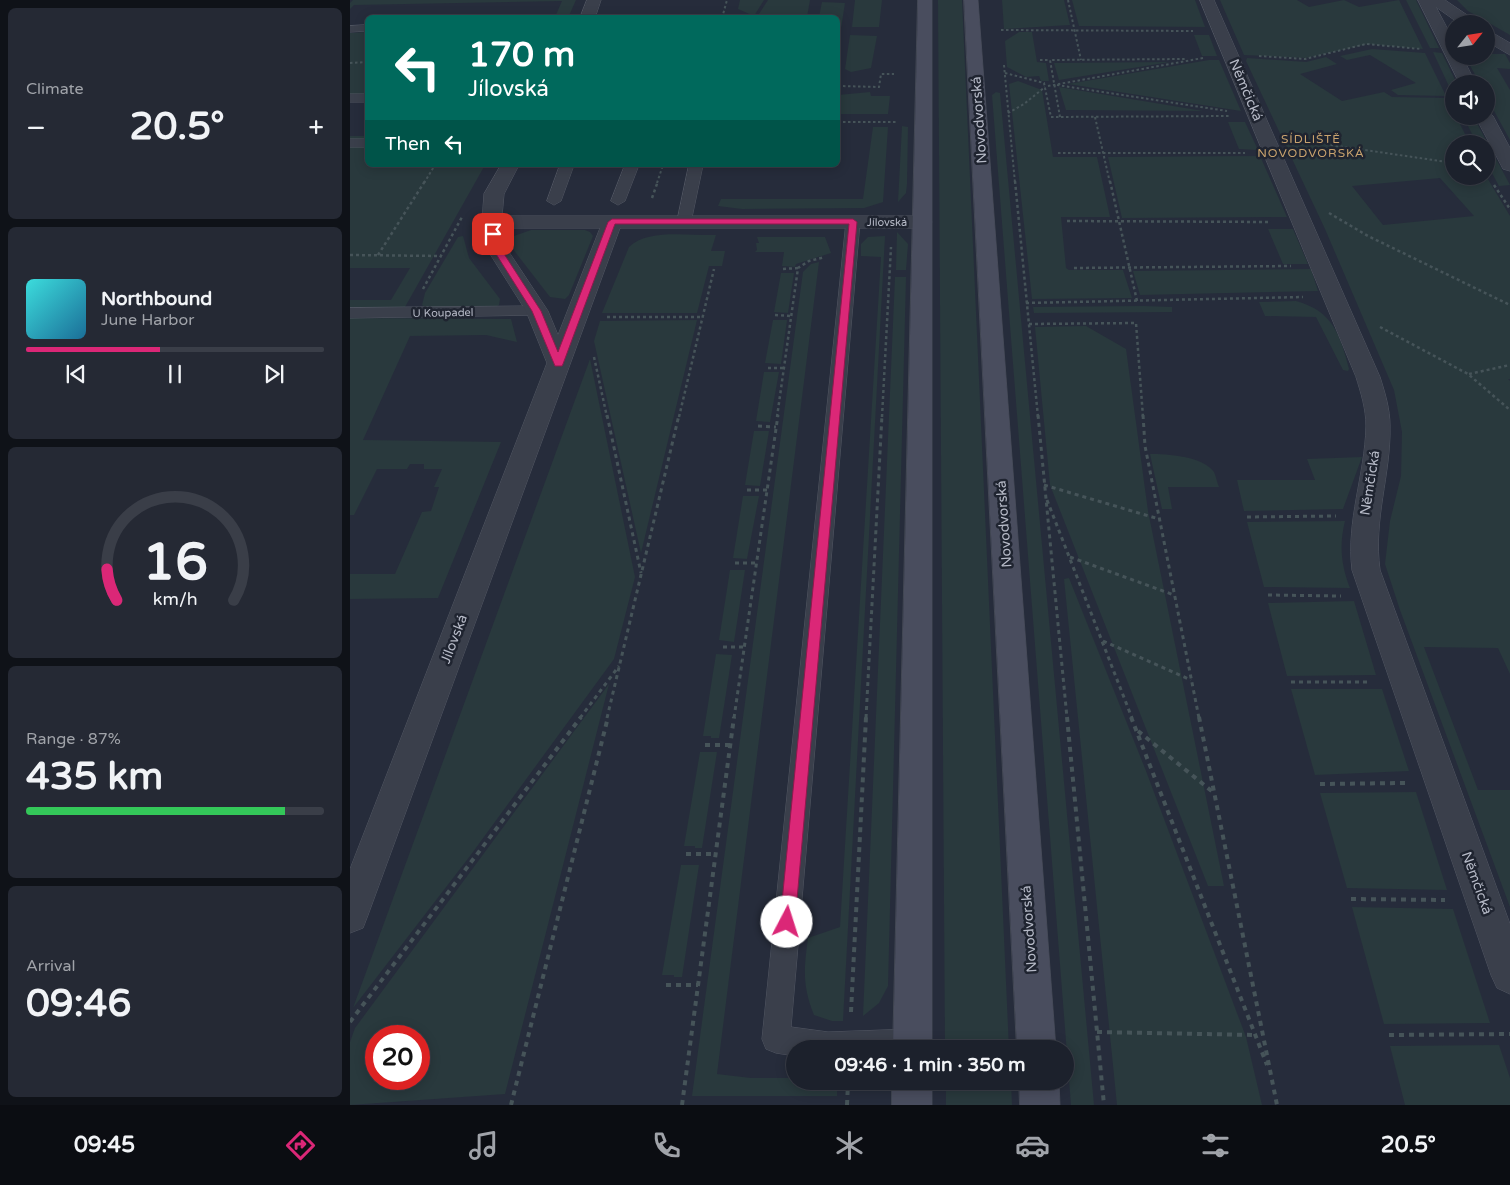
<!DOCTYPE html>
<html lang="en">
<head>
<meta charset="utf-8">
<style>
	:root { --surface:#1c212c; --page:#252934; --text:#f1f3f6; --muted:#a0a3a9; --line:#3a3e48; --accent:#db2777 }
	body { margin:0; font-family:"Varela Round",sans-serif; background:var(--page); color:var(--text); height:100vh; display:flex; flex-direction:column; font-size:19px; white-space:nowrap }
	* { box-sizing:border-box; margin:0 }
	p { font-size:16px; color:var(--muted) }
	.icon { flex:none; width:28px; height:28px; fill:none; stroke:currentColor; stroke-width:2; stroke-linecap:round; stroke-linejoin:round }
	.map { position:relative; flex:1; overflow:hidden }
	.panel { display:flex; flex-direction:column; gap:8px; padding:8px; background:#0f1218; width:350px }
	.panel>* { flex:none }
	.hud { position:absolute; left:15px; top:15px; width:475px; height:152px; border-radius:8px; box-shadow:0 2px 12px #0003,0 0 0 1px var(--line); background:#00695c; color:#fff; overflow:hidden }
	.needle { width:32px; rotate:60deg }
	.controls { position:absolute; left:1095px; top:15px; display:grid; gap:10px }
	.controls a { display:grid; place-items:center; width:50px; height:50px; border-radius:50%; background:var(--surface); box-shadow:0 2px 12px #0003,0 0 0 1px var(--line); font-size:25px }
	.speed { position:absolute; left:15px; top:1025px; display:flex; gap:10px; font-size:25px; font-weight:700; text-align:center }
	.speed>* { display:grid; place-content:center; width:65px; height:65px; border-radius:50%; background:var(--surface); box-shadow:0 2px 12px #0003,0 0 0 1px var(--line); line-height:1 }
	.speed .limit { border:8px solid #d22; background:#fff; color:#111 }
	.pin { position:absolute; display:grid; place-items:center; width:42px; height:42px; color:#fff; margin:-21px; border-radius:10px; box-shadow:0 2px 8px #0006 }
	.me { position:absolute; width:55px; margin:-28px; rotate:5deg; stroke-linejoin:round; filter:drop-shadow(0 0 4px #0008) }
	.turn { display:flex; align-items:center; gap:18px; height:105px; padding:0 20px; font-size:22px }
	.turn .icon { width:65px; height:65px; stroke-width:2.5 }
	.turn b { display:block; font-size:35px; line-height:42px }
	.then { display:flex; align-items:center; height:48px; padding:0 20px; background:#0003; gap:10px; font-size:19px }
	.big { font-size:38px; font-weight:800; line-height:1.1 }
	.panel .card { flex:1; display:flex; flex-direction:column; justify-content:center; gap:8px; min-width:0; padding:0 18px; border-radius:8px; background:var(--page) }
	.panel .dial { align-items:center; gap:0 }
	.dial svg { height:130px; overflow:visible; fill:none; stroke:var(--line); stroke-width:7; stroke-linecap:round; text-anchor:middle }
	.dial text { fill:var(--text); stroke:none }
	.song { display:flex; align-items:center; gap:15px }
	.cover { width:60px; height:60px; border-radius:8px; background:linear-gradient(135deg,hsl(180 70% 55%),hsl(200 70% 35%)) }
	.played { height:5px; border-radius:2px; background:linear-gradient(90deg,var(--accent) 45%,var(--line) 45%) }
	.keys { display:flex; justify-content:space-around; direction:ltr }
	.heat { display:flex; justify-content:space-between; align-items:center; font-size:28px; direction:ltr }
	.charge { height:8px; border-radius:4px; background:linear-gradient(90deg,#34c759 87%,var(--line) 0) }
	.trip { position:absolute; left:436px; top:1040px; width:288px; height:50px; border-radius:25px; background:var(--surface); box-shadow:0 2px 12px #0003,0 0 0 1px var(--line); font-weight:800; line-height:50px; text-align:center }
	.tabs { display:flex; height:80px; justify-content:space-around; align-items:center; background:#0b0d12; color:var(--muted) }
	.tabs .icon { width:35px; height:35px }
	.tabs .selected { color:var(--accent) }
	.tabs b { font-size:22px; color:var(--text) }
	main { display:flex; flex:1; min-height:0 }
	.map>svg:first-child { display:block }
	.green { fill:#29393d; fill-rule:evenodd }
	.lines { fill:none; stroke-linecap:round; stroke-linejoin:round }
	.service-casing { stroke:#525763; stroke-width:1 }
	.minor-casing { stroke:#525763; stroke-width:1 }
	.secondary-casing { stroke:#434854; stroke-width:1 }
	.path-far3 { stroke:#465459; stroke-width:2; stroke-dasharray:2.5 2.5; stroke-linecap:butt }
	.path-far2 { stroke:#465459; stroke-width:2.5; stroke-dasharray:3 3; stroke-linecap:butt }
	.path-far1 { stroke:#465459; stroke-width:3; stroke-dasharray:4 4; stroke-linecap:butt }
	.path { stroke:#465459; stroke-width:4; stroke-dasharray:5 5; stroke-linecap:butt }
	.service { fill:#3a3f4b; fill-rule:evenodd }
	.minor { fill:#3a3f4b; fill-rule:evenodd }
	.secondary { fill:#494d5e; fill-rule:evenodd }
	.route { fill:#db2777; stroke:#8e194d }
	.labels { text-anchor:middle; dominant-baseline:central; stroke-width:5; stroke-linejoin:round; paint-order:stroke }
	.far-street-label { font-size:11px; fill:#b6bac7; stroke:#1f2430 }
	.far-neighbourhood-label { font-size:12px; letter-spacing:1px; fill:#c9a36e; stroke:#1f2430 }
	.street-label { font-size:14px; fill:#b6bac7; stroke:#1f2430 }
</style>
</head>
<body>
<main>
<section class="panel">
<div class="card"><p>Climate</p>
<div class="heat"><a>−</a><b class="big">20.5°</b><a>+</a></div>
</div>
<div class="card">
<div class="song"><i class="cover"></i><div><b>Northbound</b><p>June Harbor</p></div></div>
<div class="played"></div>
<div class="keys"><svg class="icon" aria-label="previous" viewBox="0 0 24 24"><path d="M18 5L8 12l10 7zM5 5v14"/></svg><svg class="icon" aria-label="pause" viewBox="0 0 24 24"><path d="M8 5v14M16 5v14"/></svg><svg class="icon" aria-label="next" viewBox="0 0 24 24"><path d="M6 5l10 7-10 7zM19 5v14"/></svg></div>
</div>
<div class="card dial"><svg viewBox="0 0 100 80">
<path d="M14 69A42 42 0 1 1 86 69"/>
<path d="M14 69A42 42 0 0 1 8 50" stroke="#db2777"/>
<text x="50" y="56" font-size="32" font-weight="700">16</text>
<text x="50" y="72" font-size="11">km/h</text>
</svg></div>
<div class="card"><p>Range · 87%</p><b class="big">435 km</b><div class="charge"></div></div>
<div class="card"><p>Arrival</p><b class="big">09:46</b></div>
</section>
<div class="map">
<svg width="1160" height="1105" viewBox="0 0 1160 1105">
	<rect width="100%" height="100%" fill="#262c3b"/>
	<g class="green">
		<path d="M 3,0 L 226,0 L 218,18 L 161,17 L 205,17 L 212,1 L 4,5 L 0,9 L 0,3 Z"/>
		<path d="M 390,0 L 414,0 L 404,16 L 388,9 Z"/>
		<path d="M 418,0 L 460,0 L 457,17 L 407,17 Z"/>
		<path d="M 505,0 L 532,0 L 529,27 L 502,27 Z"/>
		<path d="M 588,0 L 612,0 L 659,1049 L 595,1049 Z"/>
		<path d="M 652,0 L 714,0 L 720,25 L 654,29 Z"/>
		<path d="M 722,0 L 845,0 L 855,27 L 729,26 Z"/>
		<path d="M 870,0 L 947,0 L 959,7 L 994,0 L 1009,7 L 1049,0 L 1073,49 L 1018,44 L 956,58 L 894,55 Z"/>
		<path d="M 1056,0 L 1066,0 L 1089,48 L 1080,48 Z"/>
		<path d="M 1107,0 L 1160,0 L 1160,35 L 1118,11 Z"/>
		<path d="M 472,2 L 495,3 L 488,48 L 488,18 L 469,17 Z"/>
		<path d="M 17,32 L 17,94 L 0,94 L 0,33 Z"/>
		<path d="M 669,32 L 682,32 L 687,62 L 696,63 L 699,81 L 691,81 L 689,76 L 676,77 L 657,67 L 655,41 Z"/>
		<path d="M 500,35 L 527,36 L 521,68 L 501,72 L 495,69 Z"/>
		<path d="M 844,35 L 859,35 L 867,56 L 852,56 Z"/>
		<path d="M 1022,49 L 1075,53 L 1096,96 L 1048,95 L 1041,90 L 1066,83 L 1020,55 L 997,60 L 990,56 Z"/>
		<path d="M 1083,52 L 1092,53 L 1107,84 L 1104,84 L 1104,97 Z"/>
		<path d="M 1136,54 L 1155,54 L 1160,63 L 1160,69 L 1147,68 L 1160,90 L 1160,140 L 1136,96 L 1136,84 L 1130,84 L 1115,56 L 1136,56 Z"/>
		<path d="M 976,57 L 987,64 L 950,74 L 992,101 L 1034,92 L 1042,97 L 1097,98 L 1104,116 L 1106,116 L 1120,144 L 1104,144 L 1104,176 L 1136,176 L 1160,216 L 1160,379 L 1158,379 L 1160,381 L 1160,674 L 1148,648 L 1074,647 L 1128,790 L 1160,790 L 1160,907 L 1050,610 L 1035,564 L 1040,521 L 1051,476 L 1052,432 L 1044,390 L 975,229 L 896,61 L 897,58 L 956,62 ZM 1090,178 L 1124,216 L 1033,225 L 1002,186 Z"/>
		<path d="M 859,60 L 869,60 L 891,111 L 718,84 Z"/>
		<path d="M 820,62 L 709,80 L 704,63 Z"/>
		<path d="M 668,81 L 692,90 L 703,157 L 747,157 L 760,217 L 711,217 L 716,268 L 719,270 L 773,270 L 782,298 L 682,299 L 659,84 Z"/>
		<path d="M 709,87 L 853,111 L 716,110 Z"/>
		<path d="M 520,92 L 521,96 L 540,96 L 538,114 L 488,114 L 488,95 Z"/>
		<path d="M 646,92 L 650,93 L 744,1105 L 721,1105 L 642,95 Z"/>
		<path d="M 1113,116 L 1123,116 L 1160,185 L 1149,186 L 1136,162 L 1136,144 L 1127,144 Z"/>
		<path d="M 878,122 L 895,122 L 908,150 L 889,149 Z"/>
		<path d="M 552,126 L 558,127 L 557,184 L 556,193 L 548,202 Z"/>
		<path d="M 523,127 L 538,127 L 533,202 L 514,208 L 392,209 L 368,206 L 371,199 L 513,199 Z"/>
		<path d="M 0,136 L 17,136 L 18,165 L 135,165 L 55,307 L 0,308 L 0,300 L 41,300 L 60,268 L 0,268 Z"/>
		<path d="M 910,156 L 937,217 L 772,218 L 758,157 Z"/>
		<path d="M 918,229 L 943,229 L 958,264 L 933,264 Z"/>
		<path d="M 181,230 L 235,230 L 240,232 L 243,236 L 219,295 L 215,299 L 200,297 L 159,244 L 164,236 Z"/>
		<path d="M 547,232 L 558,244 L 556,270 L 546,270 Z"/>
		<path d="M 366,235 L 361,251 L 375,251 L 372,266 L 359,266 L 347,313 L 252,313 L 279,247 C 298,228 340,236 366,235 Z"/>
		<path d="M 113,236 L 119,258 L 150,299 L 149,305 L 144,308 L 76,308 L 72,305 L 75,293 L 108,237 Z"/>
		<path d="M 535,236 L 493,1021 L 482,1021 L 464,1015 C 452,985 454,969 458,938 L 490,927 L 531,257 L 511,256 L 511,244 L 518,237 Z"/>
		<path d="M 407,237 L 475,237 L 481,253 L 446,264 L 445,267 L 432,266 L 434,252 L 405,252 L 407,250 L 406,243 L 409,243 Z"/>
		<path d="M 469,262 L 367,1074 L 401,1078 L 445,1078 L 445,1081 L 487,1081 L 487,1096 L 342,1096 L 453,272 L 461,264 Z"/>
		<path d="M 961,269 L 968,291 L 790,295 L 783,271 Z"/>
		<path d="M 431,273 L 444,273 L 438,313 L 424,312 Z"/>
		<path d="M 545,277 L 556,277 L 538,986 L 529,1003 L 513,1016 Z"/>
		<path d="M 946,301 C 983,311 990,335 999,369 L 998,371 L 993,370 L 966,317 L 915,316 L 909,302 Z"/>
		<path d="M 793,306 L 822,307 L 822,312 L 684,313 L 683,307 Z"/>
		<path d="M 0,318 L 161,319 L 167,342 L 136,335 L 60,336 L 13,440 L 151,442 L 88,598 L 0,599 L 0,574 L 45,574 L 72,512 L 81,511 L 89,487 L 84,487 L 92,469 L 74,469 L 74,464 L 60,464 L 57,469 L 27,469 L 4,515 L 0,515 Z"/>
		<path d="M 347,320 L 291,553 L 244,341 L 250,321 Z"/>
		<path d="M 423,320 L 437,320 L 431,364 L 415,363 Z"/>
		<path d="M 736,326 L 776,349 L 798,511 L 874,886 L 858,886 L 700,485 L 685,327 Z"/>
		<path d="M 240,359 L 285,577 L 264,659 L 120,856 L 3,1008 Z"/>
		<path d="M 414,372 L 429,372 L 420,422 L 406,421 Z"/>
		<path d="M 404,431 L 419,431 L 410,486 L 395,485 Z"/>
		<path d="M 800,454 C 817,454 853,456 864,472 C 866,476 867,483 869,487 L 818,487 L 822,509 L 812,509 Z"/>
		<path d="M 1012,457 L 993,509 L 894,511 L 887,480 L 965,480 L 957,459 Z"/>
		<path d="M 393,496 L 409,496 L 397,559 L 383,558 Z"/>
		<path d="M 995,521 C 989,545 991,565 1000,588 L 914,587 L 897,522 Z"/>
		<path d="M 380,570 L 395,570 L 384,642 L 369,640 Z"/>
		<path d="M 719,578 L 796,771 L 896,1037 L 912,1105 L 767,1105 L 714,579 Z"/>
		<path d="M 1004,601 L 1026,675 L 937,676 L 918,603 Z"/>
		<path d="M 366,654 L 382,655 L 369,738 L 361,738 L 361,736 L 353,736 Z"/>
		<path d="M 259,684 L 155,1094 L 0,1105 L 0,1042 L 5,1028 ZM 26,1036 L 69,1036 L 69,1079 L 26,1079 Z"/>
		<path d="M 941,689 L 1032,689 L 1059,771 L 965,775 Z"/>
		<path d="M 350,752 L 367,752 L 352,848 L 345,848 L 345,846 L 334,846 Z"/>
		<path d="M 1066,792 L 1097,890 L 997,888 L 970,793 Z"/>
		<path d="M 331,865 L 349,865 L 332,977 L 324,977 L 324,975 L 312,975 Z"/>
		<path d="M 1002,907 L 1103,909 L 1140,1023 L 1034,1024 Z"/>
		<path d="M 1149,1045 L 1160,1078 L 1160,1105 L 1055,1105 L 1040,1046 Z"/>
		<path d="M 596,1081 L 661,1081 L 662,1105 L 596,1105 Z"/>
	</g>
	<g class="lines">
		<g class="service-casing">
			<g id="service">
				<path d="M 18,25 L 18,31 L 0,32 L 0,26 Z"/>
				<rect x="0" y="94" width="18" height="8"/>
				<rect x="0" y="139" width="18" height="8"/>
				<path d="M 210,165 L 224,165 L 211,201 L 204,205 L 197,201 Z"/>
				<path d="M 275,165 L 289,165 L 275,201 L 268,205 L 261,201 Z"/>
				<path d="M 339,165 L 353,165 L 341,222 L 334,226 L 327,222 Z"/>
				<path d="M 503,218 L 510,222 L 441,1027 L 478,1032 L 562,1029 L 572,1033 L 576,1043 L 574,1049 L 445,1049 L 445,1056 L 426,1053 L 416,1049 L 412,1039 L 496,222 Z"/>
				<path d="M 187,306 L 193,307 L 195,311 L 193,315 L 0,318 L 0,308 Z"/>
			</g>
		</g>
		<g class="minor-casing">
			<g id="minor">
				<path d="M 237,0 L 251,0 L 245,18 L 230,18 Z"/>
				<path d="M 850,0 L 864,0 L 1030,377 C 1035,393 1040,409 1040,426 C 1041,475 1023,519 1030,570 L 1160,924 L 1160,994 L 1147,988 L 1141,975 L 1002,570 C 996,520 1015,475 1016,426 C 1016,409 1011,393 1006,377 Z"/>
				<path d="M 1068,0 L 1095,0 L 1126,21 L 1128,24 L 1110,24 L 1086,7 L 1104,41 L 1104,56 L 1112,56 L 1126,84 L 1110,84 Z"/>
				<path d="M 1136,29 L 1160,43 L 1160,55 L 1136,41 Z"/>
				<path d="M 1136,111 L 1143,116 L 1160,148 L 1160,171 L 1153,169 L 1151,165 L 1125,116 L 1136,116 Z"/>
				<path d="M 151,165 L 169,165 L 154,194 L 152,216 L 572,216 L 579,218 L 582,222 L 579,226 L 572,228 L 270,228 L 18,915 L 13,928 L 0,933 L 0,869 L 197,363 L 176,311 L 135,246 L 132,222 L 134,194 ZM 153,228 L 250,228 L 208,335 L 198,311 L 155,246 Z"/>
			</g>
		</g>
		<g class="secondary-casing">
			<g id="secondary">
				<path d="M 568,0 L 582,0 L 582,1049 L 543,1049 Z"/>
				<path d="M 614,0 L 628,0 L 706,1049 L 667,1049 Z"/>
				<rect x="542" y="1081" width="40" height="24"/>
				<path d="M 669,1081 L 709,1081 L 710,1105 L 670,1105 Z"/>
			</g>
		</g>
		<g class="path-far3">
			<path d="M 718,0 L 731,60"/>
			<path d="M 372,18 L 377,0"/>
			<path d="M 651,30 L 843,31"/>
			<path d="M 909,56 L 955,59 L 1016,44 L 1071,49"/>
			<path d="M 690,60 L 700,60"/>
			<path d="M 0,63 L 18,62"/>
			<path d="M 654,65 L 665,183"/>
			<path d="M 655,73 L 694,83 L 701,117 L 879,116"/>
			<path d="M 707,85 L 877,111"/>
			<path d="M 488,86 L 529,87 L 531,74 L 544,74"/>
			<path d="M 698,86 L 853,58"/>
			<path d="M 1100,96 L 1104,105"/>
			<path d="M 658,113 L 674,104 L 695,87"/>
			<path d="M 710,117 L 700,60 L 836,59"/>
			<path d="M 745,117 L 760,183"/>
			<path d="M 488,122 L 546,122"/>
			<path d="M 946,140 L 1104,163"/>
			<path d="M 708,153 L 895,153"/>
			<path d="M 74,183 L 85,165"/>
			<path d="M 307,183 L 313,165"/>
		</g>
		<g class="path-far2">
			<path d="M 665,181 L 688,417"/>
			<path d="M 760,181 L 787,301"/>
			<path d="M 1144,185 L 1160,209"/>
			<path d="M 302,198 L 308,181"/>
			<path d="M 979,213 L 1018,236 L 1160,305"/>
			<path d="M 717,221 L 921,222"/>
			<path d="M 0,255 L 91,256"/>
			<path d="M 28,255 L 75,181"/>
			<path d="M 724,268 L 941,266"/>
			<path d="M 433,269 L 448,268"/>
			<path d="M 73,289 L 112,217"/>
			<path d="M 676,303 L 953,297"/>
			<path d="M 425,315 L 441,316"/>
			<path d="M 257,317 L 351,317"/>
			<path d="M 679,324 L 786,323 L 793,417"/>
			<path d="M 1030,327 L 1118,374 L 1160,410"/>
			<path d="M 244,357 L 257,417"/>
			<path d="M 418,368 L 434,368"/>
			<path d="M 1119,374 L 1160,365"/>
			<path d="M 329,417 L 364,269"/>
			<path d="M 427,417 L 448,268 L 459,261 L 475,257"/>
			<path d="M 532,417 L 541,247"/>
		</g>
		<g class="path-far1">
			<path d="M 257,415 L 291,573"/>
			<path d="M 688,415 L 717,718"/>
			<path d="M 793,415 L 795,446 L 849,718"/>
			<path d="M 408,426 L 426,427"/>
			<path d="M 694,485 L 809,519"/>
			<path d="M 397,490 L 417,490"/>
			<path d="M 697,500 L 782,718"/>
			<path d="M 897,517 L 986,516"/>
			<path d="M 720,557 L 824,595"/>
			<path d="M 385,563 L 407,563"/>
			<path d="M 918,595 L 991,596"/>
			<path d="M 753,641 L 841,680"/>
			<path d="M 373,647 L 393,647"/>
			<path d="M 941,682 L 1021,682"/>
			<path d="M 230,718 L 269,666"/>
			<path d="M 257,718 L 329,415"/>
			<path d="M 384,718 L 428,415"/>
			<path d="M 516,718 L 532,415"/>
		</g>
		<g class="path">
			<path d="M 717,717 L 754,1105"/>
			<path d="M 781,717 L 917,1065"/>
			<path d="M 849,717 L 927,1105"/>
			<path d="M 788,731 L 864,793"/>
			<path d="M 355,745 L 380,745"/>
			<path d="M 970,784 L 1055,783"/>
			<path d="M 336,854 L 365,854"/>
			<path d="M 1001,899 L 1095,900"/>
			<path d="M 316,985 L 348,985"/>
			<path d="M 501,1012 L 516,717"/>
			<path d="M 0,1022 L 231,717"/>
			<path d="M 747,1032 L 906,1035"/>
			<path d="M 1039,1035 L 1160,1034"/>
			<path d="M 161,1105 L 258,717"/>
			<path d="M 332,1105 L 384,717"/>
			<path d="M 497,1105 L 498,1083"/>
		</g>
		<use href="#service" class="service"/>
		<use href="#minor" class="minor"/>
		<use href="#secondary" class="secondary"/>
	</g>
	<path class="route" d="M 262,219 L 503,219 L 507,222 L 445,922 L 443,927 L 437,929 L 432,927 L 430,922 L 499,224 L 265,224 L 213,364 L 212,366 L 205,366 L 182,311 L 141,246 L 139,234 L 143,232 L 147,234 L 149,246 L 191,311 L 208,352 L 258,222 Z"/>
	<g class="labels">
		<g class="far-street-label">
			<text x="537" y="222">Jílovská</text>
			<text transform="translate(93 313) rotate(-1)">U Koupadel</text>
		</g>
		<g class="far-neighbourhood-label">
			<text x="961" y="139">SÍDLIŠTĚ<tspan x="961" dy="14">NOVODVORSKÁ</tspan></text>
		</g>
		<g class="street-label">
			<text transform="translate(896 90) rotate(67)">Němčická</text>
			<text transform="translate(629 120) rotate(-94)">Novodvorská</text>
			<text transform="translate(1020 483) rotate(-81)">Němčická</text>
			<text transform="translate(654 524) rotate(-94)">Novodvorská</text>
			<text transform="translate(104 639) rotate(-69)">Jílovská</text>
			<text transform="translate(1127 883) rotate(70)">Němčická</text>
			<text transform="translate(679 929) rotate(-94)">Novodvorská</text>
		</g>
	</g>
</svg>
<div class="controls">
<a><svg class="needle" viewBox="-14 -14 28 28"><path d="M0-13l5 13h-10z" fill="#e53935"/><path d="M0 13l5-13h-10z" fill="#a0a3a9"/></svg></a>
<a><svg class="icon" aria-label="sound" viewBox="0 0 24 24"><path d="M4 9h4l5-4v14l-5-4H4zM17 9q2 3 0 6"/></svg></a>
<a><svg class="icon" aria-label="search" viewBox="0 0 24 24"><circle cx="10" cy="10" r="6"/><path d="M15 15l6 6"/></svg></a>
</div>
<div class="speed"><div class="limit">20</div></div>
<div class="pin" style="left:143px;top:234px;background:#d93025"><svg class="icon" aria-label="arrive" viewBox="0 0 24 24"><path d="M6 21V4h12l-3 4 3 4H6"/></svg></div>
<svg class="me" style="left:437px;top:922px" viewBox="-20 -20 40 40"><circle r="19" fill="#fff"/><path d="M0-13L10 11 0 6-10 11z" fill="#db2777"/></svg>
<div class="trip">09:46 · 1 min · 350 m</div>
<div class="hud">
<div class="turn"><svg class="icon" aria-label="left" viewBox="0 0 24 24"><path d="M17 20v-9H6M10 6l-5 5 5 5"/></svg><div><b>170 m</b>Jílovská</div></div>
<div class="then">Then<svg class="icon" aria-label="left" viewBox="0 0 24 24"><path d="M17 20v-9H6M10 6l-5 5 5 5"/></svg></div>
</div>
</div>
</main>
<nav class="tabs">
<b>09:45</b>
<svg class="icon selected" aria-label="directions" viewBox="0 0 24 24"><path d="M12 3l9 9-9 9-9-9zM9 14v-3h6M13 9l2 2-2 2"/></svg>
<svg class="icon" aria-label="music" viewBox="0 0 24 24"><path d="M9 18V5l10-2v13"/><circle cx="6" cy="18" r="3"/><circle cx="16" cy="16" r="3"/></svg>
<svg class="icon" aria-label="phone" viewBox="0 0 24 24"><path d="M5 4h4l2 5-3 2q2 4 5 5l2-3 5 2v4C11 20 4 13 5 4z"/></svg>
<svg class="icon" aria-label="climate" viewBox="0 0 24 24"><path d="M12 3v18M4 7l16 10M4 17L20 7"/></svg>
<svg class="icon" aria-label="car" viewBox="0 0 24 24"><path d="M5 17H2v-5l4-1 3-4h7l3 4 3 1v5h-3M9 17h6M6 11h13"/><circle cx="7" cy="17" r="2"/><circle cx="17" cy="17" r="2"/></svg>
<svg class="icon" aria-label="filters" viewBox="0 0 24 24"><path d="M4 7h16M4 17h16"/><circle cx="9" cy="7" r="2"/><circle cx="15" cy="17" r="2"/></svg>
<b>20.5°</b>
</nav>
</body>
</html>
